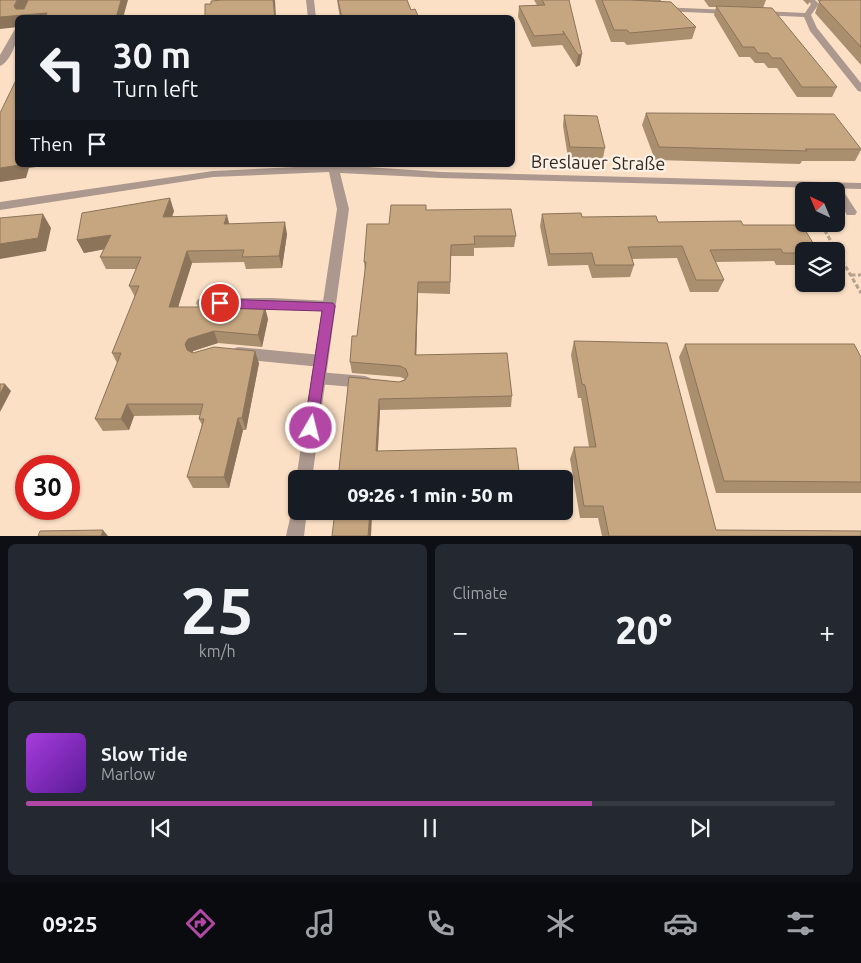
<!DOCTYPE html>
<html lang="en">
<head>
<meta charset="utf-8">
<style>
	:root { --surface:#171b24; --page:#242831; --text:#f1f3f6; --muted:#9ea1a6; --line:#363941; --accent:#b347a6 }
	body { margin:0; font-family:Ubuntu,sans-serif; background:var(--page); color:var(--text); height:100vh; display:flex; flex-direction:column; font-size:19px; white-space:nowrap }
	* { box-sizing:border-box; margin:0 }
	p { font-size:16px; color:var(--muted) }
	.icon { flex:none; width:28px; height:28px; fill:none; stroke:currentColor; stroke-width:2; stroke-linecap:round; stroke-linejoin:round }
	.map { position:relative; height:536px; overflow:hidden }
	.drawer { display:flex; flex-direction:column; gap:8px; padding:8px; background:#0d0f14; flex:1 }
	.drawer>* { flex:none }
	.banner { position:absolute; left:15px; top:15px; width:500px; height:152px; border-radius:8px; box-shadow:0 1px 4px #0004; background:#171b24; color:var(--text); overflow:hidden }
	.needle { width:32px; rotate:316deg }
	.buttons { position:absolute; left:795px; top:182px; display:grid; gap:10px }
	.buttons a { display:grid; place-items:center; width:50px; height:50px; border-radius:8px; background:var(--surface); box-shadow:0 1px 4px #0004; font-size:25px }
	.speed { position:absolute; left:15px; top:455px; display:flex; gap:10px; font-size:25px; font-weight:700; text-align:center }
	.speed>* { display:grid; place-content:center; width:65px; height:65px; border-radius:50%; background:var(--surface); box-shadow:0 1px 4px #0004; line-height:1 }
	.speed .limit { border:8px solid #d22; background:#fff; color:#111 }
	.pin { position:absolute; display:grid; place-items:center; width:42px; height:42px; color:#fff; margin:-21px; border:2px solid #fff; border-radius:50%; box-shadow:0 1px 5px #0007 }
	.me { position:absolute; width:55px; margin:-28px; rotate:8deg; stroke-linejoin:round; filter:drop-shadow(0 0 4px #0008) }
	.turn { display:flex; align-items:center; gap:18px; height:105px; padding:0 15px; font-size:22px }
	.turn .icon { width:65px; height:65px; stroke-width:2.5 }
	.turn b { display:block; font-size:35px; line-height:42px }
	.then { display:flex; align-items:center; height:48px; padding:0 15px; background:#0003; gap:10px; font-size:19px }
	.big { font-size:38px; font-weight:800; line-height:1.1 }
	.drawer .widget { flex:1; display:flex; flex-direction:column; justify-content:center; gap:8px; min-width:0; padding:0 18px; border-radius:8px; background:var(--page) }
	.drawer .dial { align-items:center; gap:0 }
	.dial b { font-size:65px; line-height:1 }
	.song { display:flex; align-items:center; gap:15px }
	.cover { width:60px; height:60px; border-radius:8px; background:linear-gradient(135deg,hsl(280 70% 55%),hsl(270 70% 35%)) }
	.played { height:5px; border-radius:2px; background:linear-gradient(90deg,var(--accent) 70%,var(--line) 70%) }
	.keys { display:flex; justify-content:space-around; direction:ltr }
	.heat { display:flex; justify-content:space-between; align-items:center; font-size:28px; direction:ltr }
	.drawer .tiles { flex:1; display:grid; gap:8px; grid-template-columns:1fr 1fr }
	.widget:last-child { grid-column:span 2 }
	.trip { position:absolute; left:288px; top:470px; width:285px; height:50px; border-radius:8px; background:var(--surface); box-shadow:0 1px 4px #0004; font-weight:800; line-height:50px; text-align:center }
	.dock { display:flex; height:80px; justify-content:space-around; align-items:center; background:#090b0e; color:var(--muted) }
	.dock .icon { width:35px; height:35px }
	.dock .current { color:var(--accent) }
	.dock b { font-size:22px; color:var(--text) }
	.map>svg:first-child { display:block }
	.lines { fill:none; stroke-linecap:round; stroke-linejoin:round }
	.path { stroke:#b6a18c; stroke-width:3; stroke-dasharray:4.5 2.5; stroke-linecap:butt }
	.lane { fill:#ac988e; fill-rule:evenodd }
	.street { fill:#ac988e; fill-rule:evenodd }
	.wall { fill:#aa8f6f }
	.shaded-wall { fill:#8b745a }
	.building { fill:#c6a681; stroke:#8b745a }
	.route { fill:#b347a6; stroke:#742e6c }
	.labels { text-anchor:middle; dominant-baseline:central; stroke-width:4.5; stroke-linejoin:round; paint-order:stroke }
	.street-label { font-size:18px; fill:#33291f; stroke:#fcf1e6 }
</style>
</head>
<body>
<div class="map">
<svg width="861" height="536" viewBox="0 0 861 536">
	<rect width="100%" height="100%" fill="#fbe0c5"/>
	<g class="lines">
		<g class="path">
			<path d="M 821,224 L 861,293"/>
			<path d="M 851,275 L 861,275"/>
		</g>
		<g class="lane">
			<path d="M 834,182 L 838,183 L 855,209 L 857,212 L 855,215 L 847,215 L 836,197 L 836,191 L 832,191 L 829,185 Z"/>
			<path d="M 203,298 L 272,298 L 329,301 L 334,302 L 336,306 L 334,310 L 329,311 L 272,308 L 203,308 L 198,307 L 196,303 L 198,299 Z"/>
			<path d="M 238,347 L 321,355 L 326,357 L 328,361 L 326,365 L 321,367 L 238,359 L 233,357 L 231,353 L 233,349 Z"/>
			<path d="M 318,372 L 365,376 L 370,378 L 372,382 L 370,386 L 365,388 L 318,384 L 313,382 L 311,378 L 313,374 Z"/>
		</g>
		<g class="street">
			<path d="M 306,0 L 314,0 L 316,18 L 308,18 Z"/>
			<path d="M 807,0 L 815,0 L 819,4 L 811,15 L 817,28 L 861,83 L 861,92 L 858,91 L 810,31 L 804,17 L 760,15 L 756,13 L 760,11 L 805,13 L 811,4 Z"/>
			<path d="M 659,7 L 730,10 L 734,12 L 730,14 L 662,11 L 659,11 Z"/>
			<path d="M 15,29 L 18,29 C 18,40 11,61 0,66 L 0,55 Z"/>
			<path d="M 338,165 L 441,172 L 861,183 L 861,189 L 441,178 L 340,173 L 349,209 L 312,479 L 296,480 L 337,209 L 329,172 L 213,177 L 0,210 L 0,202 L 213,171 Z"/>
			<path d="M 296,504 L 296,511 L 307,511 L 304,536 L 286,536 L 293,505 Z"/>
		</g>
	</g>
	<g class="wall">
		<path d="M 337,0 L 407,0 L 411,10 L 419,18 L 340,18 Z"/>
		<path d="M 534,0 L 569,0 L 580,65 L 576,67 L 562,45 L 532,47 L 518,17 L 519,6 L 537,5 Z"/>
		<path d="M 595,0 L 661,0 L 661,1 L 696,27 L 692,39 L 627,45 L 624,42 L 611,42 Z"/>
		<path d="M 704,0 L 766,0 L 763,8 L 837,87 L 832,97 L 797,97 L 777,68 L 768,68 L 764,63 L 755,63 L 750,57 L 739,57 L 714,15 L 716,7 L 709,7 Z"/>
		<path d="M 803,0 L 810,0 L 808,5 Z"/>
		<path d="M 817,0 L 861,0 L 861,65 L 815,13 L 819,2 Z"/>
		<path d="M 646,113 L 861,148 L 861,150 L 855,161 L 802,161 L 800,164 L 655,160 L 642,125 Z"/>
		<path d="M 564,115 L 605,148 L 603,158 L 568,158 L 563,126 Z"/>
		<path d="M 426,210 L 516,236 L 514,247 L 474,248 L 474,256 L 451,256 L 450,294 L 418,293 L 416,355 L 512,396 L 511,407 L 380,410 L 378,451 L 338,479 L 349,377 L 399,382 L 405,379 L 400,377 L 352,373 L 350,362 L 357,336 L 365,271 L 364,262 L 389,224 Z"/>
		<path d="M 174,211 L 172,216 L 229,224 L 287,234 L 282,268 L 246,269 L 244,262 L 192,263 L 178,307 L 268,319 L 262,347 L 218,343 L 193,351 L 193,353 L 259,363 L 246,430 L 243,430 L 229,488 L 193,488 L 187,477 L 202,425 L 199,419 L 200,415 L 134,416 L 129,430 L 103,431 L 95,419 L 117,363 L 112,353 L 135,297 L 129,286 L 136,269 L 106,269 L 100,257 L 104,249 L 84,253 L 77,240 Z"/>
		<path d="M 542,214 L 658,222 L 743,225 L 804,251 L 804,265 L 776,265 L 774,261 L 715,262 L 724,280 L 718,292 L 690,292 L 677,258 L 631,259 L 634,265 L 630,277 L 592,278 L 588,265 L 548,266 L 540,226 Z"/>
		<path d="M 574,341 L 716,530 L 861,536 L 602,536 L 598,518 L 580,518 L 570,459 L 574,447 L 589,447 L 581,398 L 578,398 L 571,355 Z"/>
		<path d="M 685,344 L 861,357 L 861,493 L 716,493 L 679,357 Z"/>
		<path d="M 335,511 L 521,511 L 521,513 L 372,516 Z"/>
	</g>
	<g class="shaded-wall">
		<path d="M 17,0 L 28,0 L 47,13 L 49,18 L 18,18 L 18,27 L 0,29 L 0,17 L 14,6 Z"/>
		<path d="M 121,0 L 128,0 L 123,18 L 116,18 Z"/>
		<path d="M 273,0 L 275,0 L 276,18 L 275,18 Z"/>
		<path d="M 582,54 L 580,65 L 576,67 L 578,55 Z"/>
		<path d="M 19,165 L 44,165 L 43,166 L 29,168 L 26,178 L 0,182 L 0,168 Z"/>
		<path d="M 170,198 L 174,211 L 168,229 L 163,217 Z"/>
		<path d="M 43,214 L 51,228 L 46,251 L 0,259 L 0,244 Z"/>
		<path d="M 227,215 L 230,227 L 224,224 Z"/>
		<path d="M 285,222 L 287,234 L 282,268 L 279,256 Z"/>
		<path d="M 111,235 L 117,247 L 84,253 L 77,240 Z"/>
		<path d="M 187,251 L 192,263 L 174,320 L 169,307 Z"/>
		<path d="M 418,282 L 418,293 L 416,366 L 415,355 Z"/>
		<path d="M 265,307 L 268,319 L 262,347 L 258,335 Z"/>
		<path d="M 214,331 L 218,343 L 193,351 L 190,356 L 192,362 L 185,344 L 188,339 Z"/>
		<path d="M 255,351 L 259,363 L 246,430 L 242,418 Z"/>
		<path d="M 5,384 L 11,391 L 0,412 L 0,394 Z"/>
		<path d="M 379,399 L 380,410 L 377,461 L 376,451 Z"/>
		<path d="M 127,404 L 134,416 L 129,430 L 121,419 Z"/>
		<path d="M 238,418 L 243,430 L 229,488 L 224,477 Z"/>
		<path d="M 370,511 L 371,511 L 372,516 L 371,536 L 368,536 Z"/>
		<path d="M 103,530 L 108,536 L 101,536 Z"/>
	</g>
	<g class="building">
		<path d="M 0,0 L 17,0 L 14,6 L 16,9 L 24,9 L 28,0 L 121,0 L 116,18 L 45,18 L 47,13 L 0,17 Z"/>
		<path d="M 222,0 L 273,0 L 275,18 L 205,18 L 205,4 L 211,4 L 211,1 Z"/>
		<path d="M 338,0 L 407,0 L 411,10 L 415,9 L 419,18 L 342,18 Z"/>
		<path d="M 542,0 L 569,0 L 582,54 L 578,55 L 563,31 L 564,34 L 534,36 L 519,6 L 545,5 Z"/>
		<path d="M 602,0 L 630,0 L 671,2 L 696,27 L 630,33 L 627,30 L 614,30 Z"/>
		<path d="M 821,0 L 861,0 L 861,47 L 819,2 Z"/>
		<path d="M 716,6 L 772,8 L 837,87 L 802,87 L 781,58 L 772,58 L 768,53 L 758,53 L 754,47 L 743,47 Z"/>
		<path d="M 18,76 L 18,165 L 19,165 L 0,168 L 0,113 Z"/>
		<path d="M 646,113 L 834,114 L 861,149 L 805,149 L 807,151 L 659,147 Z"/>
		<path d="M 564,115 L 597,116 L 605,148 L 570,147 Z"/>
		<path d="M 170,198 L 163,217 L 227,215 L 224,224 L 285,222 L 279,256 L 242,257 L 244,250 L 187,251 L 169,307 L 265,307 L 258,335 L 214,331 L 188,339 L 185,344 L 187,350 L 193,353 L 214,347 L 255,351 L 242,418 L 238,418 L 224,477 L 187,477 L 204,419 L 199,419 L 203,404 L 127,404 L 121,419 L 95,419 L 121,353 L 112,353 L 139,286 L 129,286 L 141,257 L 100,257 L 111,235 L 77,240 L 82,213 Z"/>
		<path d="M 391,205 L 426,205 L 426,210 L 511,209 L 516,236 L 474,236 L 475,244 L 451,245 L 450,282 L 418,282 L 415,355 L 507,353 L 512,396 L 379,399 L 376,451 L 516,448 L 520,479 L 338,479 L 349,377 L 399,382 L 405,380 L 408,375 L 406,369 L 400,366 L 350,362 L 352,336 L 357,336 L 366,262 L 364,262 L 367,224 L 389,224 Z"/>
		<path d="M 581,213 L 582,217 L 656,216 L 658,222 L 741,221 L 743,225 L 802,225 L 818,251 L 804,251 L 804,253 L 783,253 L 781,249 L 710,250 L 724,280 L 696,280 L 682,246 L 628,247 L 634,265 L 595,265 L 592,253 L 550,254 L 542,214 Z"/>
		<path d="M 43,214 L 38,238 L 0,244 L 0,218 Z"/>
		<path d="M 574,341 L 667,343 L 716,530 L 861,531 L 861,536 L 609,536 L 603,506 L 584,506 L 574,447 L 596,447 L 585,385 L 582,384 Z"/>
		<path d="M 685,344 L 854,344 L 861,357 L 861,482 L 724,481 Z"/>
		<path d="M 0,384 L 5,384 L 0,394 Z"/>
		<path d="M 335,511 L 370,511 L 368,536 L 332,536 Z"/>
		<path d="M 103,530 L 101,536 L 38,536 L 40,531 Z"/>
	</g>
	<path class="route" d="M 220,299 L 333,303 L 335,306 L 316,433 L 311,435 L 306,433 L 304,428 L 322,311 L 220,308 L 214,303 Z"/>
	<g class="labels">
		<g class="street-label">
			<text transform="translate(598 162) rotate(1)">Breslauer Straße</text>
		</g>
	</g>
</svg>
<div class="buttons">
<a><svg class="needle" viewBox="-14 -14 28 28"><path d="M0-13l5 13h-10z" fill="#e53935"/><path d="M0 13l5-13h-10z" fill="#9ea1a6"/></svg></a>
<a><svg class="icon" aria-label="layers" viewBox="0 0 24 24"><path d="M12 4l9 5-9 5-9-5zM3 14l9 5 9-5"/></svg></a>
</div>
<div class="speed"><div class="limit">30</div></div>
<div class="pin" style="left:220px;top:303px;background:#d93025"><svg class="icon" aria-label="arrive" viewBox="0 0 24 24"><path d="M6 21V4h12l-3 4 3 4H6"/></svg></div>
<svg class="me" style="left:311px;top:428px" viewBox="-20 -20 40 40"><circle r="17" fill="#b347a6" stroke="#fff" stroke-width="3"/><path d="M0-11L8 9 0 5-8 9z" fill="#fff"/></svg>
<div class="trip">09:26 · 1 min · 50 m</div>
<div class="banner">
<div class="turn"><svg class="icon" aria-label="left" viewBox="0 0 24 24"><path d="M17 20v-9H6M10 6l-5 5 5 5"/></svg><div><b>30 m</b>Turn left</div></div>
<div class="then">Then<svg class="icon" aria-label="arrive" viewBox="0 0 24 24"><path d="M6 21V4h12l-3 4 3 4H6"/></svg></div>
</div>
</div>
<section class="drawer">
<div class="tiles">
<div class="widget dial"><b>25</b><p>km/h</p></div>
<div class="widget"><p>Climate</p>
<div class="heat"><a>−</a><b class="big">20°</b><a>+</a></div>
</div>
<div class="widget">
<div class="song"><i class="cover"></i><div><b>Slow Tide</b><p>Marlow</p></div></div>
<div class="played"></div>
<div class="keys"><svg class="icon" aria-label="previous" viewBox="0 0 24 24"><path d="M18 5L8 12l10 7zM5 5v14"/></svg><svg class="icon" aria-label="pause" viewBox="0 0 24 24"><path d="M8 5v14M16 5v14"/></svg><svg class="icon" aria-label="next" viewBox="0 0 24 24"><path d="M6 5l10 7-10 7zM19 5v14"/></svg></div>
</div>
</div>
</section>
<nav class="dock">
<b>09:25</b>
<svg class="icon current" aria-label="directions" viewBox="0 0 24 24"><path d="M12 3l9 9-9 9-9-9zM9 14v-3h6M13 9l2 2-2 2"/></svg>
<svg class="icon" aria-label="music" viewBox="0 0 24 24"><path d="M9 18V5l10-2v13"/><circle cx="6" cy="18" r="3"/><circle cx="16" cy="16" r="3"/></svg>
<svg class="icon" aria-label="phone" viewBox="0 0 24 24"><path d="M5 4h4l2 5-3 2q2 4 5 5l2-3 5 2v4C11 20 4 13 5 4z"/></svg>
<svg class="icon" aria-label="climate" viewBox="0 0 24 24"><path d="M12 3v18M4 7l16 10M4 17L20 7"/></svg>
<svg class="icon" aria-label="car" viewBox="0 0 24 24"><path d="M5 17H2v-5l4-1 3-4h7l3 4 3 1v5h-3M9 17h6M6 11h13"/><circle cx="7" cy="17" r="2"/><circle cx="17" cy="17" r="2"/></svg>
<svg class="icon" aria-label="filters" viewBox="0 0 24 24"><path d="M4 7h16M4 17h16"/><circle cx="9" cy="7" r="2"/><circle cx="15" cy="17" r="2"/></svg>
</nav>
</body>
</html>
